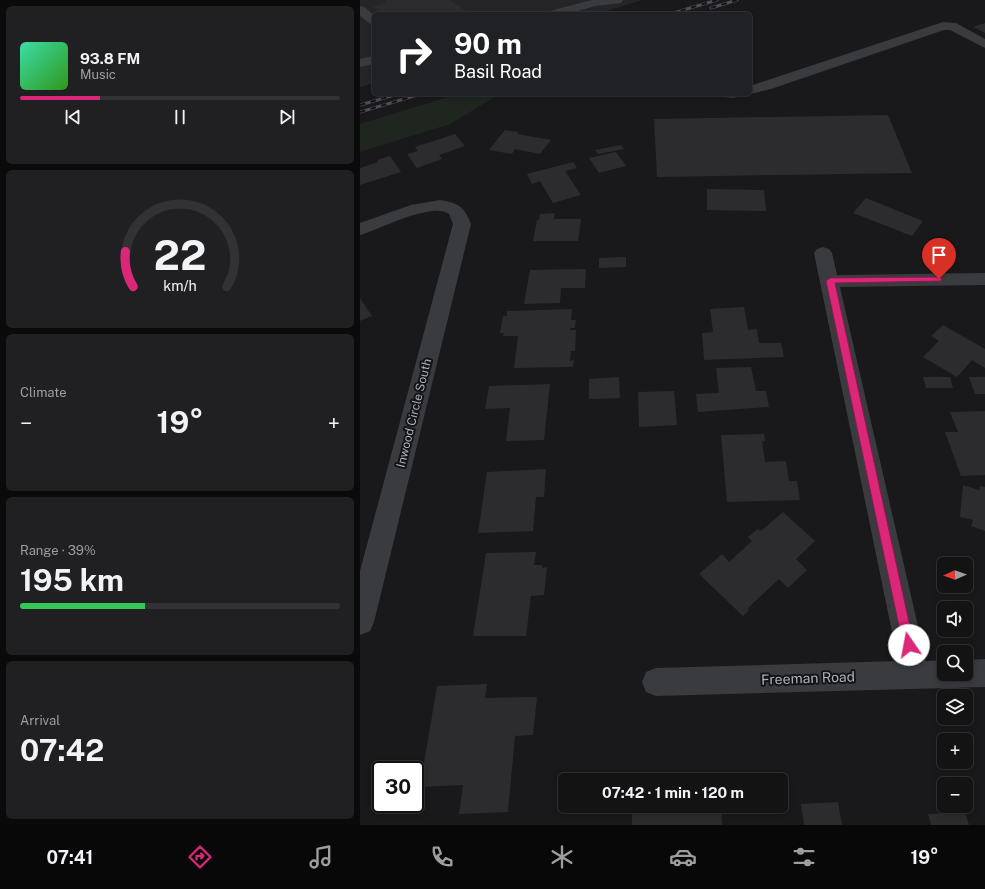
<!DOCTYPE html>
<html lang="en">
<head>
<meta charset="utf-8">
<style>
	:root { --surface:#131314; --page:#202022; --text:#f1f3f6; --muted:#9d9ea0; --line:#323234; --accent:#db2777 }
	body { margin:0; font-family:"Public Sans",sans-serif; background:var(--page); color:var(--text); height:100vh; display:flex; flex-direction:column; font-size:15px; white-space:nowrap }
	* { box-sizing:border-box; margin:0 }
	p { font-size:13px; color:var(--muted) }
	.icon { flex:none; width:22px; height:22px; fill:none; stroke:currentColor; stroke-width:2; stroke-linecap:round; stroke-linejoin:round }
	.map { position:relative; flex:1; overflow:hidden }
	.side { display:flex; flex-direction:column; gap:6px; padding:6px; background:#0a0a0b; width:360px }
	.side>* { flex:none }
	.top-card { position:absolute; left:12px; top:12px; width:380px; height:84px; border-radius:6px; box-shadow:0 2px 6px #0003,0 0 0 1px var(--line); background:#202124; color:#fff; overflow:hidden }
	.needle { width:26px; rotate:268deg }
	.controls { position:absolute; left:577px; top:557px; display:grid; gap:8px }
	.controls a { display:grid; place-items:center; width:36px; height:36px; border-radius:6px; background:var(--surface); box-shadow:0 2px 6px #0003,0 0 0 1px var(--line); font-size:20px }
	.speed { position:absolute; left:12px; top:761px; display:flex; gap:8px; font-size:20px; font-weight:700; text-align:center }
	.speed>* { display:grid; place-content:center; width:52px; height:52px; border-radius:50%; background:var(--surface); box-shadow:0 2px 6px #0003,0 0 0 1px var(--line); line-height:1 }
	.speed .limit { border:2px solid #111; border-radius:6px; background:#fff; color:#111 }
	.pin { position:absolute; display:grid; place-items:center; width:34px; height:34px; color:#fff; margin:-41px -17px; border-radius:50% 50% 50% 0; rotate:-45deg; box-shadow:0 0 4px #0007 }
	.pin .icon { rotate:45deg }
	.me { position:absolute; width:44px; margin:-22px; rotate:348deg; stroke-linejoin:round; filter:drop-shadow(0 0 3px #0008) }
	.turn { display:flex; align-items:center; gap:14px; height:84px; padding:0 16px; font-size:18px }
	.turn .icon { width:52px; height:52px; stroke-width:2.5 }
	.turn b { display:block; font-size:28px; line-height:34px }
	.big { font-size:30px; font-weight:700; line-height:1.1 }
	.side .widget { flex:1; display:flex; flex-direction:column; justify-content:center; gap:6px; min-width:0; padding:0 14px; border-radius:6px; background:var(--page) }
	.side .dial { align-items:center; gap:0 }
	.dial svg { height:104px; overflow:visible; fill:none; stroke:var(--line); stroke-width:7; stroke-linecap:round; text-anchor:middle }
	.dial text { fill:var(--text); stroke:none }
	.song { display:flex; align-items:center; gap:12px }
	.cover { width:48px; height:48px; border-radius:6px; background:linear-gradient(135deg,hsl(160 70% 55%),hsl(110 70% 35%)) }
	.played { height:4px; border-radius:2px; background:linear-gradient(90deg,var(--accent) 25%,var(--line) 25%) }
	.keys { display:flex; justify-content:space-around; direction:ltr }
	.heat { display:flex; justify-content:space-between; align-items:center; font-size:22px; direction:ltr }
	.charge { height:6px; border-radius:3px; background:linear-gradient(90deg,#34c759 39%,var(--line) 0) }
	.trip { position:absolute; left:198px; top:773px; width:230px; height:40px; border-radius:6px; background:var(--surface); box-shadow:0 2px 6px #0003,0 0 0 1px var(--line); font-weight:700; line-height:40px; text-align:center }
	.dock { display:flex; height:64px; justify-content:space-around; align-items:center; background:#080808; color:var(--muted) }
	.dock .icon { width:28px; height:28px }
	.dock .selected { color:var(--accent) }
	.dock b { font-size:18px; color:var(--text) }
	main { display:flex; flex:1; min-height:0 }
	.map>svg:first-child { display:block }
	.built { fill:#252528 }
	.green { fill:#1f2620 }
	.building { fill:#2c2c2f }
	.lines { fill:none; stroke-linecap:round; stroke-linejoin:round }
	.minor { fill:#3a3b3f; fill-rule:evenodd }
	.rail-casing { stroke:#4d4f54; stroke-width:3 }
	.rail { stroke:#141416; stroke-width:2; stroke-dasharray:5.5; stroke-linecap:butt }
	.route { fill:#db2777; stroke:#8e194d }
	.labels { text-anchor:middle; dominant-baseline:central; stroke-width:4; stroke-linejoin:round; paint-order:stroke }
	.street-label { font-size:12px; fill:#acb0ba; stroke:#141416 }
	.near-street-label { font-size:14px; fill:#acb0ba; stroke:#141416 }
</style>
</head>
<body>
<main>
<section class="side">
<div class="widget">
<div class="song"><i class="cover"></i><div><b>93.8 FM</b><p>Music</p></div></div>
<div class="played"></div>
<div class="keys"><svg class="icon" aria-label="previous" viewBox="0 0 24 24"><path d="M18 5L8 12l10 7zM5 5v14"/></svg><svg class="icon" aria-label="pause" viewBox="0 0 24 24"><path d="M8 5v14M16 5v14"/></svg><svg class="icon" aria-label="next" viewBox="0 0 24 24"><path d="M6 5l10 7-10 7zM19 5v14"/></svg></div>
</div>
<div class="widget dial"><svg viewBox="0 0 100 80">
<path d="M14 69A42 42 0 1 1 86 69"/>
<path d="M14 69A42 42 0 0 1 8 42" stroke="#db2777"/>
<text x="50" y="56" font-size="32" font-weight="700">22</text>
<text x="50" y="72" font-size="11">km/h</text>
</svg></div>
<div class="widget"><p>Climate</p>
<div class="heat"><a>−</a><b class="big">19°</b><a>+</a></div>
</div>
<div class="widget"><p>Range · 39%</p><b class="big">195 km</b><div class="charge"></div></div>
<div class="widget"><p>Arrival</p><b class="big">07:42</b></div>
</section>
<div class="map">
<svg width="625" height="825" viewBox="0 0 625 825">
	<rect width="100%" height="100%" fill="#19191b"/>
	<path class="built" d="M 0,0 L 282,0 L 237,14 L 14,14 L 14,83 L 0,87 Z"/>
	<path class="green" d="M 98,94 L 133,94 L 135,97 L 90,124 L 0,152 L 0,124 Z"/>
	<g class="building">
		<path d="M 25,0 L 89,0 L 111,14 L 23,14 L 13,7 L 27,2 Z"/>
		<path d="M 625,23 L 625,33 L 613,27 Z"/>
		<path d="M 528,115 L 552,173 L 297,177 L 294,119 Z"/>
		<path d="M 145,130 L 159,132 L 157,134 L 191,140 L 180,154 L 155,149 L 152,154 L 129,150 Z"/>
		<path d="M 95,134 L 105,146 L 79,155 L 82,159 L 57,168 L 47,154 L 58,151 L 55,147 Z"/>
		<path d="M 261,145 L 264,149 L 238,154 L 235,150 Z"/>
		<path d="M 256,152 L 266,166 L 239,173 L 229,158 Z"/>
		<path d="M 30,156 L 41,172 L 0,185 L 0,168 L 18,162 L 17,160 Z"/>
		<path d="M 213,162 L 217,168 L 205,171 L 221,195 L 193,203 L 180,181 L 172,184 L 167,174 Z"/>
		<path d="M 347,189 L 404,190 L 406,211 L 347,210 Z"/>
		<path d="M 506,198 L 563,221 L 552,236 L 493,213 Z"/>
		<path d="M 195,213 L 194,219 L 221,219 L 218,241 L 173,241 L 177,220 L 179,220 L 180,214 Z"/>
		<path d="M 266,257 L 266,267 L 239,268 L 239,258 Z"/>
		<path d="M 226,269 L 225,288 L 201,288 L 200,303 L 164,304 L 170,270 Z"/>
		<path d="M 0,298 L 12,316 L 0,321 Z"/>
		<path d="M 384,307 L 388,330 L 397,329 L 399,343 L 421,343 L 424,357 L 344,360 L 342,333 L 353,332 L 350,309 Z"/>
		<path d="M 212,309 L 211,320 L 216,320 L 215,328 L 210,328 L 210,330 L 216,330 L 215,351 L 211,351 L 210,361 L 214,360 L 213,367 L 154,368 L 158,336 L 143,336 L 144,333 L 140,333 L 143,316 L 147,316 L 147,311 Z"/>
		<path d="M 583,325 L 625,349 L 625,368 L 612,360 L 597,377 L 563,357 L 579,341 L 571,336 Z"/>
		<path d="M 391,367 L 396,391 L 406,391 L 409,407 L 338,412 L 336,394 L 359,393 L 356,368 Z"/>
		<path d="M 259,377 L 260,398 L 229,399 L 229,379 Z"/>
		<path d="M 563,377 L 590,377 L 593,388 L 566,388 Z"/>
		<path d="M 609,377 L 625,377 L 625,394 L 615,394 Z"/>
		<path d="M 190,384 L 184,440 L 146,441 L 150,408 L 125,409 L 129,386 Z"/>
		<path d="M 314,391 L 317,425 L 279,427 L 278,392 Z"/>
		<path d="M 625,411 L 625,475 L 601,476 L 585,432 L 598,432 L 590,412 Z"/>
		<path d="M 404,434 L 405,441 L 402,441 L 405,462 L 426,461 L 429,481 L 437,481 L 440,500 L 367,502 L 361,435 Z"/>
		<path d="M 186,469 L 184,497 L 176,497 L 173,531 L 118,533 L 127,472 Z"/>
		<path d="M 603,485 L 619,490 L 620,486 L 625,487 L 625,531 L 611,526 L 613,520 L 600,517 Z"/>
		<path d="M 423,512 L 455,541 L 436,559 L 447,570 L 428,588 L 419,579 L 388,608 L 389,610 L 383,616 L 339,574 L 362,554 L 369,562 L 392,541 L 388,537 L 398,529 L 401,531 Z"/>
		<path d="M 176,552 L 174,565 L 182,565 L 182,568 L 187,567 L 184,595 L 171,596 L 166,636 L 113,636 L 126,553 Z"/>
		<path d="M 127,684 L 125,698 L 177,697 L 173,735 L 155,736 L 148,812 L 99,814 L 103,785 L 60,787 L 77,686 Z"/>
		<path d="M 478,802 L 482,825 L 444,825 L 441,804 Z"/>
		<path d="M 272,806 L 361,806 L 362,825 L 272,825 Z"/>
		<path d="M 605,812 L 609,825 L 571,825 L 568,814 Z"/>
	</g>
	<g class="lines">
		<g class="minor">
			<path d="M 232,0 L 263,0 L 261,3 L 235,6 L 208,14 L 188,14 L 190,11 Z"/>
			<path d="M 0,6 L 4,7 L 14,15 L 14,25 L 10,24 L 0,16 Z"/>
			<path d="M 583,22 L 596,23 L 625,39 L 625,48 L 590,30 L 584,30 L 411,89 L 390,94 L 389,94 L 390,86 Z"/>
			<path d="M 14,56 L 14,64 L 0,67 L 0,59 Z"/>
			<path d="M 361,94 L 380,94 L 378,97 L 373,98 L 363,97 Z"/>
			<path d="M 80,200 C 98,203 104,206 111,224 L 14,622 L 10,631 L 0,635 L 0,571 L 93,224 L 89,214 C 72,201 19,230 0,235 L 0,223 L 51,205 Z"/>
			<path d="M 463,247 L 469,249 L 472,253 L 477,275 L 625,273 L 625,285 L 480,287 L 566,661 L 584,660 L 584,674 L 606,674 L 606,660 L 625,659 L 625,687 L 296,696 L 286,692 L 282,682 L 286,672 L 296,668 L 538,661 L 454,253 L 457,249 Z"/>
		</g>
		<g class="rail-casing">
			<g id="rail">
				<path d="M 351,8 L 377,0"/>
				<path d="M 310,14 L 357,0"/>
				<path d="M 0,105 L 38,94"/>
				<path d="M 0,112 L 61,94"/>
			</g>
		</g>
		<use href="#rail" class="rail"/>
	</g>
	<path class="route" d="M 579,277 L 582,279 L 581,281 L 475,283 L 554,645 L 553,649 L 549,651 L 545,649 L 543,645 L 466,281 L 470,278 Z"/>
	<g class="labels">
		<g class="street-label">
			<text transform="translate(54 413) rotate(-76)">Inwood Circle South</text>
		</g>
		<g class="near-street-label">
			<text transform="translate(448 678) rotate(-2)">Freeman Road</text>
		</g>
	</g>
</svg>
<div class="controls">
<a><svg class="needle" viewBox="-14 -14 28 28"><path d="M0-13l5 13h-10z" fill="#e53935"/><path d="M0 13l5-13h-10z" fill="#9d9ea0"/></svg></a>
<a><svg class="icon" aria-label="sound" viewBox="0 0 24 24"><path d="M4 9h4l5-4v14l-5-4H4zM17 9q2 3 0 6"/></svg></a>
<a><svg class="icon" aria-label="search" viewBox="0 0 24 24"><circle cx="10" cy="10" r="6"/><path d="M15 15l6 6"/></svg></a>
<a><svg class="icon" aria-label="layers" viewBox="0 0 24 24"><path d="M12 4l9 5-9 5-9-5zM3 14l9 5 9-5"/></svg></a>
<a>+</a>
<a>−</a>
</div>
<div class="speed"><div class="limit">30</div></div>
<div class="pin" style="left:579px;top:279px;background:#d93025"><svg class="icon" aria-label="arrive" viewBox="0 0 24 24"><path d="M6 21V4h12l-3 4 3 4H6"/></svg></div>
<svg class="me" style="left:549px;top:645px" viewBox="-20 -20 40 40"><circle r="19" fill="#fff"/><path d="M0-13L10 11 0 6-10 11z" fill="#db2777"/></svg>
<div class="trip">07:42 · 1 min · 120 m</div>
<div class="top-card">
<div class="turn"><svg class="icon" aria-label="right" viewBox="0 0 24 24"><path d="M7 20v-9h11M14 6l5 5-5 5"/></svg><div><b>90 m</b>Basil Road</div></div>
</div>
</div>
</main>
<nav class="dock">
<b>07:41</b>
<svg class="icon selected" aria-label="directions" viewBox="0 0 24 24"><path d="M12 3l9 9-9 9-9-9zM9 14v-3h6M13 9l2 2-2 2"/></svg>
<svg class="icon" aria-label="music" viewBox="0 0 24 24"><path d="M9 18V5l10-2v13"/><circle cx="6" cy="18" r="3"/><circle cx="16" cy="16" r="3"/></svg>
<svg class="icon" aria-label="phone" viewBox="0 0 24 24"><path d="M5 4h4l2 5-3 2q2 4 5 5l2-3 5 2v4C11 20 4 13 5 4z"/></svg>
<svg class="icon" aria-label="climate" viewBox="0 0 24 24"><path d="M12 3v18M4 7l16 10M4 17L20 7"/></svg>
<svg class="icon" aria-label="car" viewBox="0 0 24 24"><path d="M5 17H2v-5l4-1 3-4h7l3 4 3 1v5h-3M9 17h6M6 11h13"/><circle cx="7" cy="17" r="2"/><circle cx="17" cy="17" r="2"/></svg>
<svg class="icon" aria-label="filters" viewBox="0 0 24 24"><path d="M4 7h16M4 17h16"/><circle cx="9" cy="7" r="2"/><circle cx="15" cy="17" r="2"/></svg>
<b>19°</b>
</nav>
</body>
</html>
